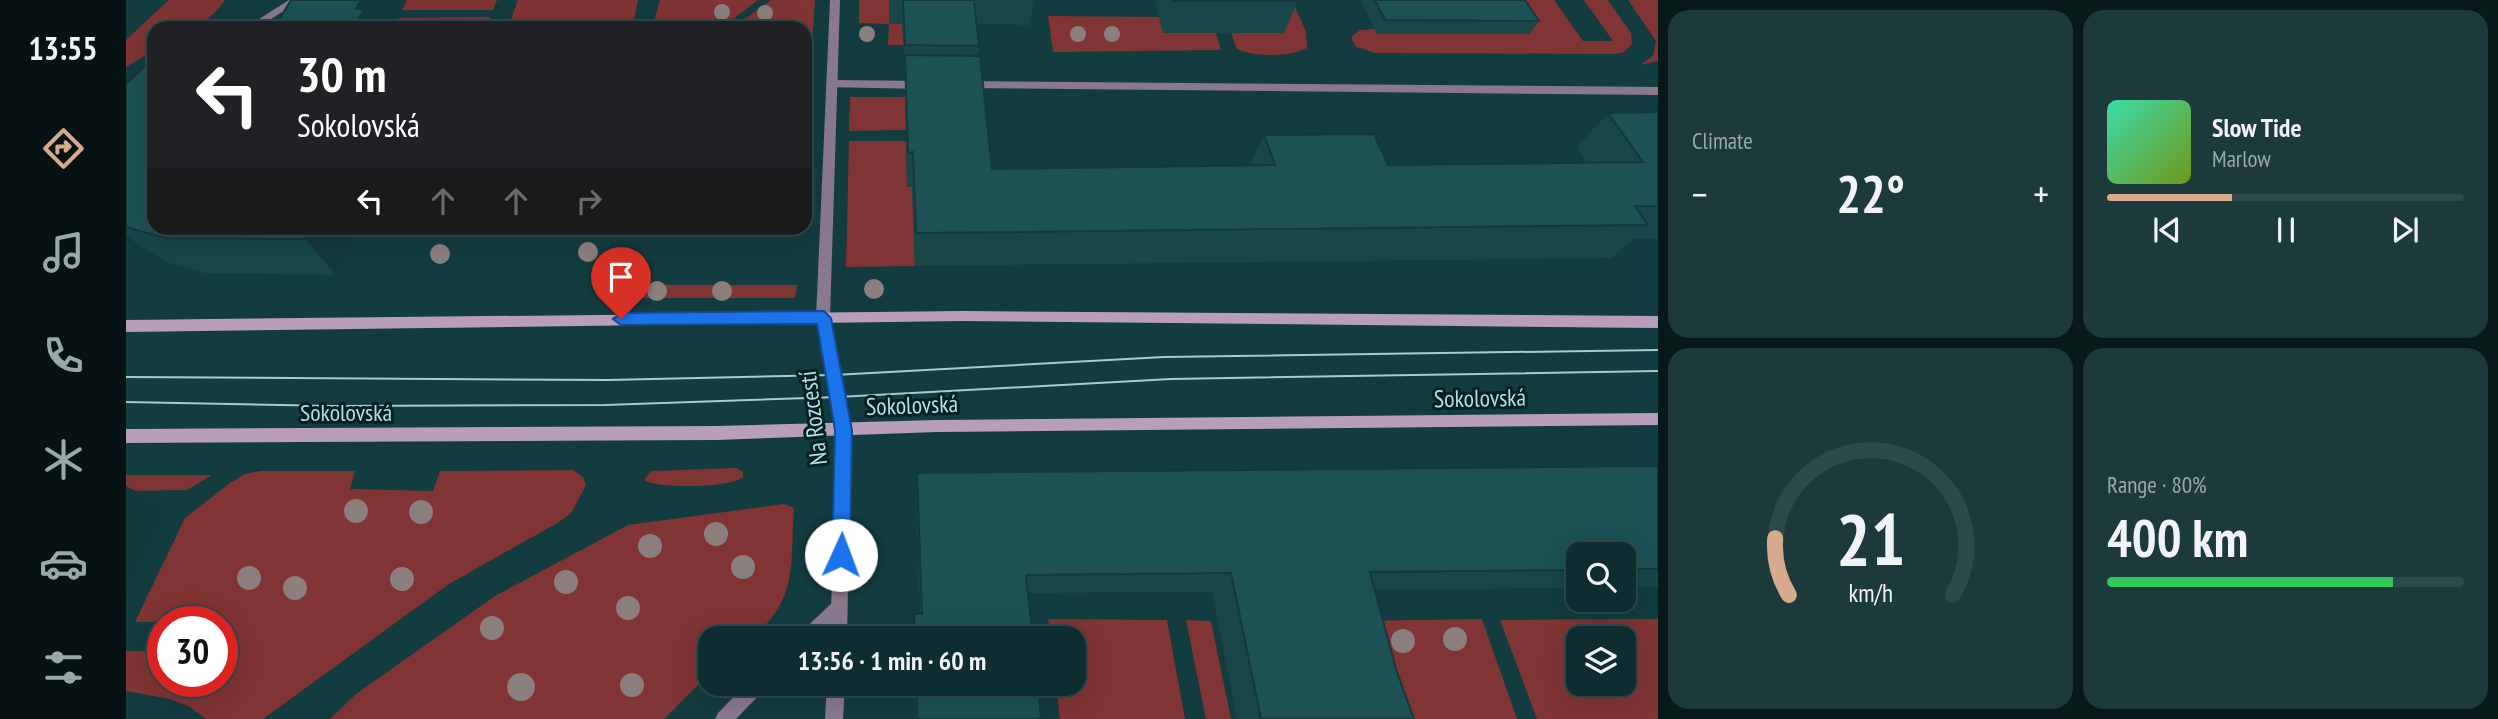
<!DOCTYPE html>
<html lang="en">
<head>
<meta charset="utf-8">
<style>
	:root { --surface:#0e2d30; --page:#1c393c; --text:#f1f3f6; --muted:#9ba8ab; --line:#2e494c; --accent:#d6ab8b }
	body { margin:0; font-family:"PT Sans Narrow",sans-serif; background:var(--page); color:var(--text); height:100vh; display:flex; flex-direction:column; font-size:26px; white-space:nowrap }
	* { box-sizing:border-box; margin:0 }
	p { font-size:23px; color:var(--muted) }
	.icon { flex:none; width:38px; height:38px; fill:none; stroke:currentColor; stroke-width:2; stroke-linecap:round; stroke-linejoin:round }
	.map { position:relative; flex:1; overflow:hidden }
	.details { display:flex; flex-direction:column; gap:10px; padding:10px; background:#08191a; width:840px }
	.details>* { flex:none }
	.banner { position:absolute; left:21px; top:21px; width:665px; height:214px; border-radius:21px; box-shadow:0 7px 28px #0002,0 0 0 2px var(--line); background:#202124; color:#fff; overflow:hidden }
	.tools { position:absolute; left:1440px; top:542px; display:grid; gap:14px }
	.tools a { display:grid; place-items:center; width:70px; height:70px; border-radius:14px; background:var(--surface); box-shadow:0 7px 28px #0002,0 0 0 2px var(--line); font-size:35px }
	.speed { position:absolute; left:21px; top:606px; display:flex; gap:14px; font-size:35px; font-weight:700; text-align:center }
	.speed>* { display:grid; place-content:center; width:91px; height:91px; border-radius:50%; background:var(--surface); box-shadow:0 7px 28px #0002,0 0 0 2px var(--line); line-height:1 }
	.speed .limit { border:10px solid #d22; background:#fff; color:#111 }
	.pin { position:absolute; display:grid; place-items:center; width:60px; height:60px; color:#fff; margin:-72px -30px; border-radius:50% 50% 50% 0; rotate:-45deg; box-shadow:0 0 7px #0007 }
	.pin .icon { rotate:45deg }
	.me { position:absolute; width:77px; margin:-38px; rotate:2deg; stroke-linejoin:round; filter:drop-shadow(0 0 5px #0008) }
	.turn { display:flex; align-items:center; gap:24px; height:147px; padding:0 35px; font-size:32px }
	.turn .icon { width:91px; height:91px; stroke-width:2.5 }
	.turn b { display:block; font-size:49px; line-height:60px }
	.lanes { display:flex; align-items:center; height:66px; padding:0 35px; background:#0003; justify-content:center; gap:35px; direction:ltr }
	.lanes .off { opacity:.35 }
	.big { font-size:52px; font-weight:700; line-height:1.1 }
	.details .tile { flex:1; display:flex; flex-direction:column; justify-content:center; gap:10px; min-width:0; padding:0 24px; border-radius:21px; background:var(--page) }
	.details .dial { align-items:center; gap:0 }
	.dial svg { height:182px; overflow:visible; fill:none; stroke:var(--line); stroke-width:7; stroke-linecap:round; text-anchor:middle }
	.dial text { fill:var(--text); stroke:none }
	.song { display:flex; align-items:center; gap:21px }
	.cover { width:84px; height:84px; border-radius:10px; background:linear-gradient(135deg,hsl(160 70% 55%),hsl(80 70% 35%)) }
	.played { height:7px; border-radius:4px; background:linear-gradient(90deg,var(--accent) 35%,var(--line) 35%) }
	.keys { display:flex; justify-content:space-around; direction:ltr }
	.heat { display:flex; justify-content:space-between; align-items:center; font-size:38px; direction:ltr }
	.charge { height:10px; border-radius:5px; background:linear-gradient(90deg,#34c759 80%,var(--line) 0) }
	.details .tiles { flex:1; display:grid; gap:10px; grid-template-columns:repeat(2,1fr) }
	.trip { position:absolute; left:572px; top:626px; width:388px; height:70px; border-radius:21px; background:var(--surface); box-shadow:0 7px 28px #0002,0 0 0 2px var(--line); font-weight:700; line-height:70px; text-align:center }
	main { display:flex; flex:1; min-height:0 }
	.tabs { display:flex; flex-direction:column; width:126px; justify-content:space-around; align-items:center; background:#061213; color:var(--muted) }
	.tabs .icon { width:49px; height:49px }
	.tabs .active { color:var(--accent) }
	.tabs b { font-size:32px; color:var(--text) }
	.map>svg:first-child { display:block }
	.green { fill:#813434; fill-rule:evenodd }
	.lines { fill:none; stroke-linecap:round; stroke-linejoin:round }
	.lane { fill:#8a798c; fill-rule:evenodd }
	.street { fill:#8a798c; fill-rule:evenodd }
	.secondary { fill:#b99ebc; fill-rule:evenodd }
	.tram { stroke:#a7cbce; stroke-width:2 }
	.tree { fill:#8b7f7e }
	.wall { fill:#184649 }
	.shaded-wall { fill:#14393c }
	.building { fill:#1c5155; stroke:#14393c; stroke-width:2 }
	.route { fill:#1a73e8; stroke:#114b97; stroke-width:2 }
	.labels { text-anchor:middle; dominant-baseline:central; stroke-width:6; stroke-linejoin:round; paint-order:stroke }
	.street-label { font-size:24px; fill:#b9dde0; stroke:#012225 }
</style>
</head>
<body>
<main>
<nav class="tabs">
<b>13:55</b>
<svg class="icon active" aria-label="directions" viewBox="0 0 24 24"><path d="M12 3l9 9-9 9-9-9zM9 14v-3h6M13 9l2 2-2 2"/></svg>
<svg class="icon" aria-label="music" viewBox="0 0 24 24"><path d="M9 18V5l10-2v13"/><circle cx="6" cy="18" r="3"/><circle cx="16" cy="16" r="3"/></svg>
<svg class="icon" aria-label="phone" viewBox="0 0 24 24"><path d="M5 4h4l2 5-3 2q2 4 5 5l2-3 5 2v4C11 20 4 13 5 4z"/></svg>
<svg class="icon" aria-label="climate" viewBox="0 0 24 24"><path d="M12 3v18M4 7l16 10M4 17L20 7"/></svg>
<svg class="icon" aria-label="car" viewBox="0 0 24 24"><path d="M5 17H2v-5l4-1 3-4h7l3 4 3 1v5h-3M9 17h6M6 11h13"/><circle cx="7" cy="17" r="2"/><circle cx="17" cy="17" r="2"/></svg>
<svg class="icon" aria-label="filters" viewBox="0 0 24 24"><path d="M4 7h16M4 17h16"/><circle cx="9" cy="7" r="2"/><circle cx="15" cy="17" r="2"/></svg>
</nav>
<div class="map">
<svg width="1532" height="719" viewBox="0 0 1532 719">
	<rect width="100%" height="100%" fill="#133c40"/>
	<g class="green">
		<path d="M 43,0 L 99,0 C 78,30 61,28 28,28 L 28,50 L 0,67 L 0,40 Z"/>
		<path d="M 281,0 L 371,0 L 367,10 L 276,10 Z"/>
		<path d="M 392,0 L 512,0 L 506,28 L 382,28 Z"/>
		<path d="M 534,0 L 632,0 L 595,28 L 566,28 L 529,18 Z"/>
		<path d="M 645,0 L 689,0 L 685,60 L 679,58 L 679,28 L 607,28 Z"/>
		<path d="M 733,0 L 763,0 L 837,25 L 838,45 L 762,45 L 763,24 L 733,23 Z"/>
		<path d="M 1166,0 L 1180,32 L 1181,48 C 1165,57 1126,57 1111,49 L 1105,33 L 1158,33 Z"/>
		<path d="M 1381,0 L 1428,0 L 1457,41 L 1487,41 L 1458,0 L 1482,0 L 1505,33 L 1506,44 L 1498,52 L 1489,54 L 1250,53 L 1230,47 L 1225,37 L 1234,30 L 1249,29 L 1252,34 L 1402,34 Z"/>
		<path d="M 1502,0 L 1532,0 L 1532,61 L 1514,65 L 1527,56 L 1530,41 Z"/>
		<path d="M 922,16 L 1033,17 L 1038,33 L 1090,33 L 1095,50 L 927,52 Z"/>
		<path d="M 364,17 L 360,28 L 268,28 L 273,18 Z"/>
		<path d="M 724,97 L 779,97 L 780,130 L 723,131 Z"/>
		<path d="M 723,141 L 780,141 L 781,186 L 786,187 L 789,266 L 720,267 Z"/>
		<path d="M 500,285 L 671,285 L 669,298 L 511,298 Z"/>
		<path d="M 610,468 L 617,472 L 617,477 C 606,488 531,489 518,480 L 525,471 Z"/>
		<path d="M 447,470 L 457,477 L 460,485 L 446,512 L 433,522 L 323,584 L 137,719 L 80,719 L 64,707 L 44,699 L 0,691 L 0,651 L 37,651 L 37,681 L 96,681 L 96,621 L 9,622 L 59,518 L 104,483 L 119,474 L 134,471 L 229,471 L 224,489 L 307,491 L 314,471 Z"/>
		<path d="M 0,475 L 86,475 L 61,490 L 0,491 Z"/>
		<path d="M 658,504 L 668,508 C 664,565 673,599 625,639 L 584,639 L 584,673 L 538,719 L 204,719 L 230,694 L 369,596 L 502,525 Z"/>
		<path d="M 922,619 L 1041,620 L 1059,719 L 934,719 L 930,684 L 948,684 L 948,639 L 925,639 Z"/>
		<path d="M 1356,619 L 1391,719 L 1259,719 L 1229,621 Z"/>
		<path d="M 1532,619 L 1532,719 L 1411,719 L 1374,620 ZM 1452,639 L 1498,639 L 1498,684 L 1452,684 Z"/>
		<path d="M 1060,620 L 1085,621 L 1105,719 L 1080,719 Z"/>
	</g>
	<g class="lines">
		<g class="lane">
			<path d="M 706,80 L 795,81 L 801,85 L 795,89 L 702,87 L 702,81 Z"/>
			<path d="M 840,81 L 1532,87 L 1532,95 L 836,88 L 836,82 Z"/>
			<path d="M 713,600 L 719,602 L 721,608 L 719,614 L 693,639 L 672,639 L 674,633 L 707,602 Z"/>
			<path d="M 620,684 L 641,684 L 638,690 L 610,719 L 589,719 L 592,713 Z"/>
		</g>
		<g class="street">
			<path d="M 163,0 L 175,0 L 131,28 L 119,28 Z"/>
			<path d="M 704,0 L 714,0 L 704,318 L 725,430 L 721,639 L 704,639 L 711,430 L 690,318 Z"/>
			<path d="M 701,684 L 719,684 L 717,719 L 699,719 Z"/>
		</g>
		<g class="secondary">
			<path d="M 836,311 L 1532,316 L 1532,328 L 836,321 L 0,332 L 0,320 Z"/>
			<path d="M 1532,413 L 1532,425 L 811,432 L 591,440 L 0,443 L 0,429 L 591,426 L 811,420 Z"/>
		</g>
		<g class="tram">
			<path d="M 0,377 L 482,380 L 708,375 L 1038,357 L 1532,350"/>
			<path d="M 0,402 L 207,406 L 479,405 L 712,397 L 1045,379 L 1532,371"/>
		</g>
	</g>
	<g class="tree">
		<circle cx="596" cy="12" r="8"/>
		<circle cx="639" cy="13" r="8"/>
		<circle cx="741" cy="34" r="8"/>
		<circle cx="952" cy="34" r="8"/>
		<circle cx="986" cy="34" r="8"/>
		<circle cx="462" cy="252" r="10"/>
		<circle cx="314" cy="254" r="10"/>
		<circle cx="748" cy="289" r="10"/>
		<circle cx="531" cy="291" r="10"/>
		<circle cx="596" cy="291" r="10"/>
		<circle cx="230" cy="511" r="12"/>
		<circle cx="295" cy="512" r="12"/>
		<circle cx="590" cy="534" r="12"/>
		<circle cx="524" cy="546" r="12"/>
		<circle cx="617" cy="567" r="12"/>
		<circle cx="123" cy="578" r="12"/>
		<circle cx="276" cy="579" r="12"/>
		<circle cx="440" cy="582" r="12"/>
		<circle cx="169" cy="588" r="12"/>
		<circle cx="502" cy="608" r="12"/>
		<circle cx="366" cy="628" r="12"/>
		<circle cx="1329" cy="639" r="12"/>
		<circle cx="1277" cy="641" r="12"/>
		<circle cx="506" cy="685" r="12"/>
		<circle cx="395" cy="687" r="14"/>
	</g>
	<g class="wall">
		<path d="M 763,0 L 908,0 L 904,25 L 850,24 L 853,46 L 852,56 L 866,169 L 1123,166 L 1138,135 L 1262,165 L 1461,163 L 1451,147 L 1482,113 L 1532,112 L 1532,239 L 1507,239 L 1486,258 L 789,266 L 786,186 L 781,187 L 779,78 L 776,24 L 763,24 Z"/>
		<path d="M 1029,0 L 1172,0 L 1172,1 L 1158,33 L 1037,33 Z"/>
		<path d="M 1235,0 L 1399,0 L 1413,21 L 1403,34 L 1251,34 Z"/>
		<path d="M 0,84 L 231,228 L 210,275 L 79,273 L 43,263 L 14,246 L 0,234 Z"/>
		<path d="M 1532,466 L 1532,587 L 1498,587 L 1498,555 L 1452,555 L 1452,588 L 1249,590 L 1270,669 L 1288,719 L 1111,719 L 1086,592 L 902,593 L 907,639 L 787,639 L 788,614 L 794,614 L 790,496 L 791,473 Z"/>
		<path d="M 788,684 L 912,684 L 915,719 L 789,719 Z"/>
	</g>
	<g class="shaded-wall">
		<path d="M 235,0 L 277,0 L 263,28 L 228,28 L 230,9 Z"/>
		<path d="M 184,228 L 231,228 L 210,275 L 179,239 Z"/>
		<path d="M 0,486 L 42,509 L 0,594 Z"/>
	</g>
	<g class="building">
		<path d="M 165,0 L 235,0 L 230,9 L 238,9 L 228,28 L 100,28 L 113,24 L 151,23 Z"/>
		<path d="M 777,0 L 848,0 L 853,46 L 779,45 Z"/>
		<rect x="1047" y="0" width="125" height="1"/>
		<path d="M 1249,0 L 1399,0 L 1413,21 L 1259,20 Z"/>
		<path d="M 779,55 L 854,56 L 866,169 L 1149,165 L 1138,135 L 1248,134 L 1262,165 L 1517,162 L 1482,113 L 1532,112 L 1532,206 L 1509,206 L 1522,225 L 790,233 L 787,152 L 782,153 Z"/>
		<path d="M 28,60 L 28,228 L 184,228 L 179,239 L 40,238 L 3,228 L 0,226 L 0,84 L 23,63 Z"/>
		<path d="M 1532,466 L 1532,569 L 1498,569 L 1498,555 L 1452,555 L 1452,570 L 1244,572 L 1270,669 L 1288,719 L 1135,719 L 1105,573 L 900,575 L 907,639 L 789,639 L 788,614 L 796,614 L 791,473 Z"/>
		<path d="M 790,684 L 912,684 L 915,719 L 791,719 Z"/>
	</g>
	<path class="route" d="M 698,311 L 705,318 L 726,430 L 724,555 L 721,562 L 715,564 L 708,562 L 706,555 L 709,430 L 691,324 L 495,325 L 487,319 L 495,313 Z"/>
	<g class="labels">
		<g class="street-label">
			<text transform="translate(1354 398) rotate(-1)">Sokolovská</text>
			<text transform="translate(786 405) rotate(-2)">Sokolovská</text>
			<text x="220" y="412">Sokolovská</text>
			<text transform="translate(687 418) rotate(-97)">Na Rozcestí</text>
		</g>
	</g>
</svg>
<div class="tools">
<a><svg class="icon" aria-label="search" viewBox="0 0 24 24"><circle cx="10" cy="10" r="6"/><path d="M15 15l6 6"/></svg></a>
<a><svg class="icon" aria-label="layers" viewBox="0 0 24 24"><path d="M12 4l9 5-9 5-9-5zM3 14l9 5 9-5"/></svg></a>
</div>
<div class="speed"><div class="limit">30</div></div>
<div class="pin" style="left:495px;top:319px;background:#d93025"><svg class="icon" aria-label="arrive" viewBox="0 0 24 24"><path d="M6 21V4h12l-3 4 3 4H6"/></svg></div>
<svg class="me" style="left:715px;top:555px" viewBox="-20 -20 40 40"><circle r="19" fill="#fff"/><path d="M0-13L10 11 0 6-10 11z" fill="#1a73e8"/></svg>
<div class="trip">13:56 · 1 min · 60 m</div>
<div class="banner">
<div class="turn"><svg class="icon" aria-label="left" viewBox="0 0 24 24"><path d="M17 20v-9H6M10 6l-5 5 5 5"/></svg><div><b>30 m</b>Sokolovská</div></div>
<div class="lanes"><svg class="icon" aria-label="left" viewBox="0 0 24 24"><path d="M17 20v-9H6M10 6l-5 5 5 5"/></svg><svg class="icon off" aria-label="ahead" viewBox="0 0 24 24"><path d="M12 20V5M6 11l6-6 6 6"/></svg><svg class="icon off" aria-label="ahead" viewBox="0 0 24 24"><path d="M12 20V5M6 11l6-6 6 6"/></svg><svg class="icon off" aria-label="right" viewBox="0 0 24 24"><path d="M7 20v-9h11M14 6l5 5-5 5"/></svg></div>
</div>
</div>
<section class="details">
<div class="tiles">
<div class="tile"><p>Climate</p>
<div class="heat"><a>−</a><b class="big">22°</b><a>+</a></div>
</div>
<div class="tile">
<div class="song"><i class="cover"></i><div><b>Slow Tide</b><p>Marlow</p></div></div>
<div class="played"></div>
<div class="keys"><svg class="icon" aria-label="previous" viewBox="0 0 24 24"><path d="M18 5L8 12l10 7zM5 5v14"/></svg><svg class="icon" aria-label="pause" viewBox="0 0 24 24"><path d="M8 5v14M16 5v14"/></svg><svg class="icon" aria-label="next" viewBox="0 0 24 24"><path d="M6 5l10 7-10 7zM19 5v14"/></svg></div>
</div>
<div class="tile dial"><svg viewBox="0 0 100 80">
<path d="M14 69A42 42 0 1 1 86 69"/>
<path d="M14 69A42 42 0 0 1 8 44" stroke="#d6ab8b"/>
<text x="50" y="56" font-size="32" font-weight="700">21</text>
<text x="50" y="72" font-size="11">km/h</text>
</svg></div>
<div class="tile"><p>Range · 80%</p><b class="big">400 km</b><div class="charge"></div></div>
</div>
</section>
</main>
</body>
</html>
